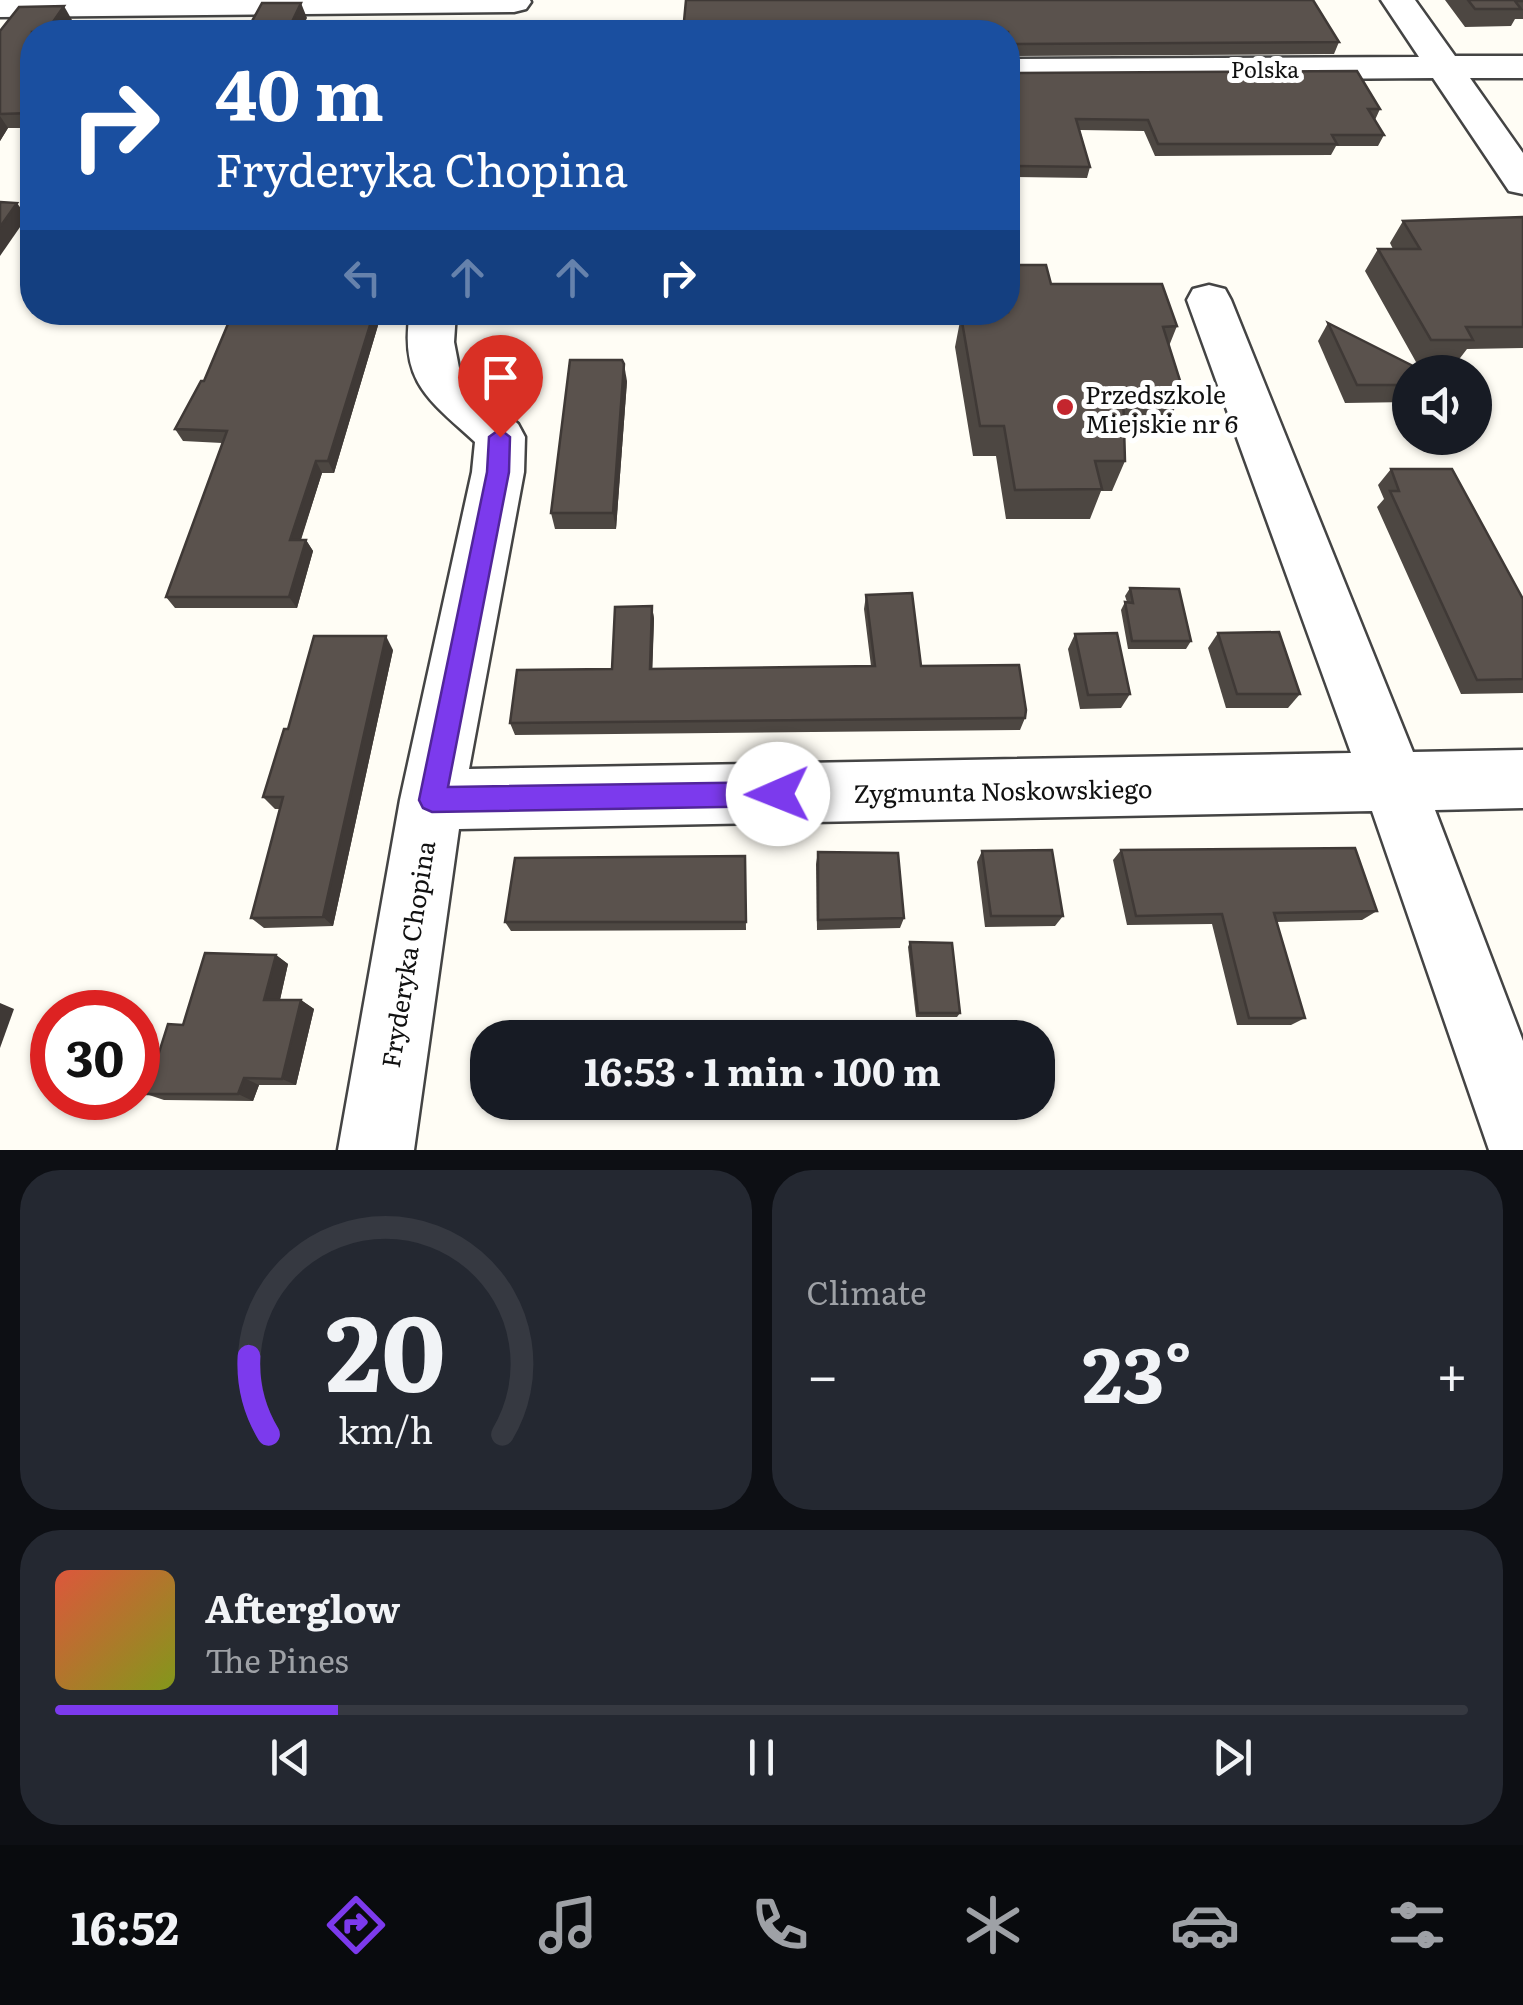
<!DOCTYPE html>
<html lang="en">
<head>
<meta charset="utf-8">
<style>
	:root { --surface:#171b24; --page:#242831; --text:#f1f3f6; --muted:#9ea1a6; --line:#363941; --accent:#7c3aed }
	body { margin:0; font-family:Literata,serif; background:var(--page); color:var(--text); height:100vh; display:flex; flex-direction:column; font-size:38px; white-space:nowrap }
	* { box-sizing:border-box; margin:0 }
	p { font-size:32px; color:var(--muted) }
	.icon { flex:none; width:55px; height:55px; fill:none; stroke:currentColor; stroke-width:2; stroke-linecap:round; stroke-linejoin:round }
	.map { position:relative; height:1150px; overflow:hidden }
	.details { display:flex; flex-direction:column; gap:20px; padding:20px; background:#0d0f14; flex:1 }
	.details>* { flex:none }
	.guide { position:absolute; left:20px; top:20px; width:1000px; height:305px; border-radius:40px; box-shadow:0 2px 8px #0004; background:#1a4fa0; color:#fff; overflow:hidden }
	.tools { position:absolute; left:1392px; top:355px; display:grid; gap:20px }
	.tools a { display:grid; place-items:center; width:100px; height:100px; border-radius:50%; background:var(--surface); box-shadow:0 2px 8px #0004; font-size:50px }
	.speed { position:absolute; left:30px; top:990px; display:flex; gap:20px; font-size:50px; font-weight:700; text-align:center }
	.speed>* { display:grid; place-content:center; width:130px; height:130px; border-radius:50%; background:var(--surface); box-shadow:0 2px 8px #0004; line-height:1 }
	.speed .limit { border:15px solid #d22; background:#fff; color:#111 }
	.pin { position:absolute; display:grid; place-items:center; width:85px; height:85px; color:#fff; margin:-102px -42px; border-radius:50% 50% 50% 0; rotate:-45deg; box-shadow:0 0 10px #0007 }
	.pin .icon { rotate:45deg }
	.me { position:absolute; width:110px; margin:-55px; rotate:269deg; stroke-linejoin:round; filter:drop-shadow(0 0 8px #0008) }
	.turn { display:flex; align-items:center; gap:35px; height:210px; padding:0 30px; font-size:45px }
	.turn .icon { width:130px; height:130px; stroke-width:2.5 }
	.turn b { display:block; font-size:70px; line-height:85px }
	.lanes { display:flex; align-items:center; height:95px; padding:0 30px; background:#0003; justify-content:center; gap:50px; direction:ltr }
	.lanes .off { opacity:.35 }
	.big { font-size:75px; font-weight:700; line-height:1.1 }
	.details .widget { flex:1; display:flex; flex-direction:column; justify-content:center; gap:15px; min-width:0; padding:0 35px; border-radius:40px; background:var(--page) }
	.details .dial { align-items:center; gap:0 }
	.dial svg { height:260px; overflow:visible; fill:none; stroke:var(--line); stroke-width:7; stroke-linecap:round; text-anchor:middle }
	.dial text { fill:var(--text); stroke:none }
	.song { display:flex; align-items:center; gap:30px }
	.cover { width:120px; height:120px; border-radius:15px; background:linear-gradient(135deg,hsl(10 70% 55%),hsl(70 70% 35%)) }
	.played { height:10px; border-radius:5px; background:linear-gradient(90deg,var(--accent) 20%,var(--line) 20%) }
	.keys { display:flex; justify-content:space-around; direction:ltr }
	.heat { display:flex; justify-content:space-between; align-items:center; font-size:55px; direction:ltr }
	.details .tiles { flex:1; display:grid; gap:20px; grid-template-columns:1fr 1fr }
	.widget:last-child { grid-column:span 2 }
	.trip { position:absolute; left:470px; top:1020px; width:585px; height:100px; border-radius:40px; background:var(--surface); box-shadow:0 2px 8px #0004; font-weight:700; line-height:100px; text-align:center }
	.dock { display:flex; height:160px; justify-content:space-around; align-items:center; background:#090b0e; color:var(--muted) }
	.dock .icon { width:70px; height:70px }
	.dock .active { color:var(--accent) }
	.dock b { font-size:45px; color:var(--text) }
	.map>svg:first-child { display:block }
	.lines { fill:none; stroke-linecap:round; stroke-linejoin:round }
	.minor-casing { stroke:#444; stroke-width:5 }
	.minor { fill:#fff; fill-rule:evenodd }
	.wall { fill:#4d4742 }
	.shaded-wall { fill:#3f3936 }
	.building { fill:#5a524d; stroke:#3f3936; stroke-width:2.5 }
	.route { fill:#7c3aed; stroke:#51269a; stroke-width:2.5 }
	.poi-dot { fill:#c4262e; stroke:#fff; stroke-width:4 }
	.labels { text-anchor:middle; dominant-baseline:central; stroke-width:10; stroke-linejoin:round; paint-order:stroke }
	.far-street-label { font-size:22px; fill:#111; stroke:#fff }
	.poi-label { font-size:25px; fill:#111; stroke:#fff; text-anchor:start }
	.street-label { font-size:25px; fill:#111; stroke:#fff }
</style>
</head>
<body>
<div class="map">
<svg width="1523" height="1150" viewBox="0 0 1523 1150">
	<rect width="100%" height="100%" fill="#fffdf5"/>
	<g class="lines">
		<g class="minor-casing">
			<g id="minor">
				<path d="M 0,0 L 530,0 L 531,2 L 526,9 L 514,12 L 0,17 Z"/>
				<path d="M 1381,0 L 1415,0 L 1455,56 L 1523,56 L 1523,78 L 1470,78 L 1523,153 L 1523,194 L 1509,191 L 1433,78 L 1008,81 L 1008,59 L 1419,57 Z"/>
				<path d="M 1209,285 L 1225,289 L 1231,300 L 1413,752 L 1523,750 L 1523,808 L 1435,810 L 1523,1041 L 1523,1150 L 1489,1150 L 1372,811 L 459,829 L 414,1150 L 338,1150 L 400,800 L 472,472 L 475,442 C 429,400 399,382 410,312 L 456,312 L 454,342 L 460,373 L 518,424 L 525,437 L 524,472 L 469,769 L 1351,753 L 1187,300 L 1193,289 Z"/>
			</g>
		</g>
		<use href="#minor" class="minor"/>
	</g>
	<g class="wall">
		<path d="M 1445,0 L 1523,0 L 1523,19 L 1515,19 L 1511,26 L 1465,27 Z"/>
		<path d="M 72,20 L 63,32 L 32,32 L 32,128 L 8,128 L 0,141 L 0,31 Z"/>
		<path d="M 1008,32 L 1339,42 L 1334,54 L 1008,56 Z"/>
		<path d="M 1008,71 L 1010,73 L 1380,109 L 1375,120 L 1384,135 L 1378,146 L 1336,146 L 1331,155 L 1155,156 L 1144,131 L 1080,130 L 1090,167 L 1087,178 L 1008,177 Z"/>
		<path d="M 1523,217 L 1523,348 L 1467,349 L 1457,362 L 1416,362 L 1365,271 L 1378,249 L 1393,249 L 1390,243 L 1403,221 Z"/>
		<path d="M 1051,284 L 1177,326 L 1169,346 L 1183,390 L 1169,421 L 1124,422 L 1125,461 L 1112,491 L 1101,491 L 1090,519 L 1006,519 L 996,456 L 973,456 L 955,347 L 961,316 L 970,316 L 969,312 L 1008,312 Z"/>
		<path d="M 382,312 L 334,473 L 322,473 L 301,540 L 306,540 L 313,551 L 297,608 L 175,608 L 166,597 L 222,443 L 183,441 L 175,429 L 204,381 Z"/>
		<path d="M 1328,323 L 1410,372 L 1410,402 L 1345,403 L 1318,341 Z"/>
		<path d="M 627,381 L 616,529 L 555,529 L 551,513 Z"/>
		<path d="M 1391,469 L 1523,599 L 1523,693 L 1461,694 L 1377,507 L 1384,499 L 1378,485 Z"/>
		<path d="M 1130,588 L 1191,641 L 1186,649 L 1128,649 L 1121,610 L 1125,602 L 1127,602 L 1125,596 Z"/>
		<path d="M 866,595 L 921,666 L 1025,718 L 1020,730 L 515,735 L 510,723 L 612,669 L 652,606 L 654,619 L 652,669 L 871,666 L 864,609 Z"/>
		<path d="M 1218,633 L 1300,694 L 1288,708 L 1226,708 L 1208,648 Z"/>
		<path d="M 1075,634 L 1130,694 L 1121,708 L 1080,709 L 1068,649 Z"/>
		<path d="M 393,650 L 333,926 L 264,928 L 251,918 L 280,809 L 275,809 L 263,797 L 288,729 Z"/>
		<path d="M 1121,850 L 1377,911 L 1362,920 L 1276,922 L 1305,1018 L 1291,1025 L 1237,1025 L 1212,924 L 1127,925 L 1113,860 Z"/>
		<path d="M 982,851 L 1063,916 L 1055,926 L 985,927 L 977,862 Z"/>
		<path d="M 818,852 L 904,918 L 900,928 L 817,930 L 816,864 Z"/>
		<path d="M 745,856 L 746,930 L 511,931 L 505,922 Z"/>
		<path d="M 910,942 L 960,1013 L 957,1017 L 916,1017 L 908,947 Z"/>
		<path d="M 276,955 L 288,964 L 280,1000 L 301,1000 L 314,1009 L 296,1085 L 259,1085 L 253,1101 L 164,1100 L 146,1094 Z"/>
	</g>
	<g class="shaded-wall">
		<path d="M 301,3 L 307,18 L 300,32 L 290,26 Z"/>
		<path d="M 64,6 L 72,20 L 63,32 L 46,32 Z"/>
		<path d="M 0,116 L 8,128 L 0,141 Z"/>
		<path d="M 17,203 L 27,217 L 0,256 L 0,227 Z"/>
		<path d="M 374,312 L 382,312 L 334,473 L 328,461 Z"/>
		<path d="M 624,364 L 627,381 L 616,529 L 613,513 Z"/>
		<path d="M 316,461 L 322,473 L 297,551 L 290,540 Z"/>
		<path d="M 306,540 L 313,551 L 297,608 L 289,597 Z"/>
		<path d="M 652,606 L 654,619 L 652,681 L 650,669 Z"/>
		<path d="M 386,636 L 393,650 L 333,926 L 323,917 Z"/>
		<path d="M 276,955 L 288,964 L 278,1008 L 264,1000 Z"/>
		<path d="M 301,1000 L 314,1009 L 296,1085 L 282,1079 Z"/>
		<path d="M 0,1003 L 14,1009 L 0,1048 Z"/>
		<path d="M 244,1078 L 259,1085 L 253,1101 L 238,1094 Z"/>
	</g>
	<g class="building">
		<path d="M 686,0 L 1313,0 L 1339,42 L 1010,44 L 1008,47 L 1008,32 L 683,32 Z"/>
		<path d="M 1468,0 L 1523,0 L 1523,1 L 1515,1 L 1521,9 L 1475,9 Z"/>
		<path d="M 262,3 L 301,3 L 290,26 L 403,26 L 400,32 L 246,32 Z"/>
		<path d="M 64,6 L 46,32 L 32,32 L 32,113 L 0,114 L 0,31 L 19,7 Z"/>
		<path d="M 1008,71 L 1010,73 L 1357,71 L 1380,109 L 1368,109 L 1384,135 L 1332,135 L 1337,144 L 1158,144 L 1148,120 L 1076,119 L 1090,167 L 1008,166 Z"/>
		<path d="M 0,202 L 17,203 L 0,227 Z"/>
		<path d="M 1523,217 L 1523,327 L 1466,327 L 1473,340 L 1431,340 L 1378,249 L 1420,249 L 1403,221 Z"/>
		<path d="M 1008,265 L 1046,265 L 1051,284 L 1162,284 L 1177,326 L 1163,327 L 1183,390 L 1123,392 L 1125,461 L 1095,461 L 1102,489 L 1015,490 L 1004,426 L 980,426 L 961,316 L 981,316 L 981,312 L 1008,312 Z"/>
		<path d="M 233,312 L 374,312 L 328,461 L 316,461 L 290,540 L 306,540 L 289,597 L 166,597 L 227,431 L 175,429 L 201,381 L 204,381 Z"/>
		<path d="M 1328,323 L 1425,372 L 1410,372 L 1410,385 L 1357,385 Z"/>
		<path d="M 570,360 L 622,360 L 624,364 L 613,513 L 551,513 Z"/>
		<path d="M 1391,469 L 1452,469 L 1523,599 L 1523,679 L 1477,680 L 1390,491 L 1399,491 Z"/>
		<path d="M 1130,588 L 1179,589 L 1191,641 L 1132,641 L 1125,602 L 1133,603 Z"/>
		<path d="M 912,593 L 921,666 L 1019,665 L 1026,710 L 1025,718 L 510,723 L 517,670 L 612,669 L 615,607 L 652,606 L 650,669 L 875,666 L 866,595 Z"/>
		<path d="M 1279,632 L 1300,694 L 1237,694 L 1218,633 Z"/>
		<path d="M 1117,633 L 1130,694 L 1088,695 L 1075,634 Z"/>
		<path d="M 314,636 L 386,636 L 323,917 L 251,918 L 283,797 L 263,797 L 284,729 L 288,729 Z"/>
		<path d="M 1355,848 L 1377,911 L 1274,913 L 1305,1018 L 1249,1018 L 1222,914 L 1136,916 L 1121,850 Z"/>
		<path d="M 1052,850 L 1063,916 L 991,916 L 982,851 Z"/>
		<path d="M 818,852 L 898,853 L 904,918 L 818,920 Z"/>
		<path d="M 745,856 L 746,922 L 505,922 L 515,858 Z"/>
		<path d="M 910,942 L 952,943 L 960,1013 L 918,1013 Z"/>
		<path d="M 205,953 L 276,955 L 264,1000 L 301,1000 L 282,1079 L 244,1078 L 238,1094 L 146,1094 L 168,1024 L 183,1025 Z"/>
		<path d="M 671,1024 L 671,1038 L 634,1038 L 634,1025 Z"/>
	</g>
	<path class="route" d="M 500,429 L 510,437 L 509,472 L 448,787 L 778,782 L 788,785 L 792,794 L 788,803 L 778,806 L 432,812 L 423,808 L 419,800 L 487,472 L 489,437 Z"/>
	<circle class="poi-dot" cx="1065" cy="407" r="10"/>
	<g class="labels">
		<g class="far-street-label">
			<text x="1265" y="68">Polska</text>
		</g>
		<g class="poi-label">
			<text x="1085" y="393">Przedszkole<tspan x="1085" dy="29">Miejskie nr 6</tspan></text>
		</g>
		<g class="street-label">
			<text transform="translate(1003 790) rotate(-1)">Zygmunta Noskowskiego</text>
			<text transform="translate(407 954) rotate(-81)">Fryderyka Chopina</text>
		</g>
	</g>
</svg>
<div class="tools">
<a><svg class="icon" aria-label="sound" viewBox="0 0 24 24"><path d="M4 9h4l5-4v14l-5-4H4zM17 9q2 3 0 6"/></svg></a>
</div>
<div class="speed"><div class="limit">30</div></div>
<div class="pin" style="left:500px;top:437px;background:#d93025"><svg class="icon" aria-label="arrive" viewBox="0 0 24 24"><path d="M6 21V4h12l-3 4 3 4H6"/></svg></div>
<svg class="me" style="left:778px;top:794px" viewBox="-20 -20 40 40"><circle r="19" fill="#fff"/><path d="M0-13L10 11 0 6-10 11z" fill="#7c3aed"/></svg>
<div class="trip">16:53 · 1 min · 100 m</div>
<div class="guide">
<div class="turn"><svg class="icon" aria-label="right" viewBox="0 0 24 24"><path d="M7 20v-9h11M14 6l5 5-5 5"/></svg><div><b>40 m</b>Fryderyka Chopina</div></div>
<div class="lanes"><svg class="icon off" aria-label="left" viewBox="0 0 24 24"><path d="M17 20v-9H6M10 6l-5 5 5 5"/></svg><svg class="icon off" aria-label="ahead" viewBox="0 0 24 24"><path d="M12 20V5M6 11l6-6 6 6"/></svg><svg class="icon off" aria-label="ahead" viewBox="0 0 24 24"><path d="M12 20V5M6 11l6-6 6 6"/></svg><svg class="icon" aria-label="right" viewBox="0 0 24 24"><path d="M7 20v-9h11M14 6l5 5-5 5"/></svg></div>
</div>
</div>
<section class="details">
<div class="tiles">
<div class="widget dial"><svg viewBox="0 0 100 80">
<path d="M14 69A42 42 0 1 1 86 69"/>
<path d="M14 69A42 42 0 0 1 8 45" stroke="#7c3aed"/>
<text x="50" y="56" font-size="32" font-weight="700">20</text>
<text x="50" y="72" font-size="11">km/h</text>
</svg></div>
<div class="widget"><p>Climate</p>
<div class="heat"><a>−</a><b class="big">23°</b><a>+</a></div>
</div>
<div class="widget">
<div class="song"><i class="cover"></i><div><b>Afterglow</b><p>The Pines</p></div></div>
<div class="played"></div>
<div class="keys"><svg class="icon" aria-label="previous" viewBox="0 0 24 24"><path d="M18 5L8 12l10 7zM5 5v14"/></svg><svg class="icon" aria-label="pause" viewBox="0 0 24 24"><path d="M8 5v14M16 5v14"/></svg><svg class="icon" aria-label="next" viewBox="0 0 24 24"><path d="M6 5l10 7-10 7zM19 5v14"/></svg></div>
</div>
</div>
</section>
<nav class="dock">
<b>16:52</b>
<svg class="icon active" aria-label="directions" viewBox="0 0 24 24"><path d="M12 3l9 9-9 9-9-9zM9 14v-3h6M13 9l2 2-2 2"/></svg>
<svg class="icon" aria-label="music" viewBox="0 0 24 24"><path d="M9 18V5l10-2v13"/><circle cx="6" cy="18" r="3"/><circle cx="16" cy="16" r="3"/></svg>
<svg class="icon" aria-label="phone" viewBox="0 0 24 24"><path d="M5 4h4l2 5-3 2q2 4 5 5l2-3 5 2v4C11 20 4 13 5 4z"/></svg>
<svg class="icon" aria-label="climate" viewBox="0 0 24 24"><path d="M12 3v18M4 7l16 10M4 17L20 7"/></svg>
<svg class="icon" aria-label="car" viewBox="0 0 24 24"><path d="M5 17H2v-5l4-1 3-4h7l3 4 3 1v5h-3M9 17h6M6 11h13"/><circle cx="7" cy="17" r="2"/><circle cx="17" cy="17" r="2"/></svg>
<svg class="icon" aria-label="filters" viewBox="0 0 24 24"><path d="M4 7h16M4 17h16"/><circle cx="9" cy="7" r="2"/><circle cx="15" cy="17" r="2"/></svg>
</nav>
</body>
</html>
